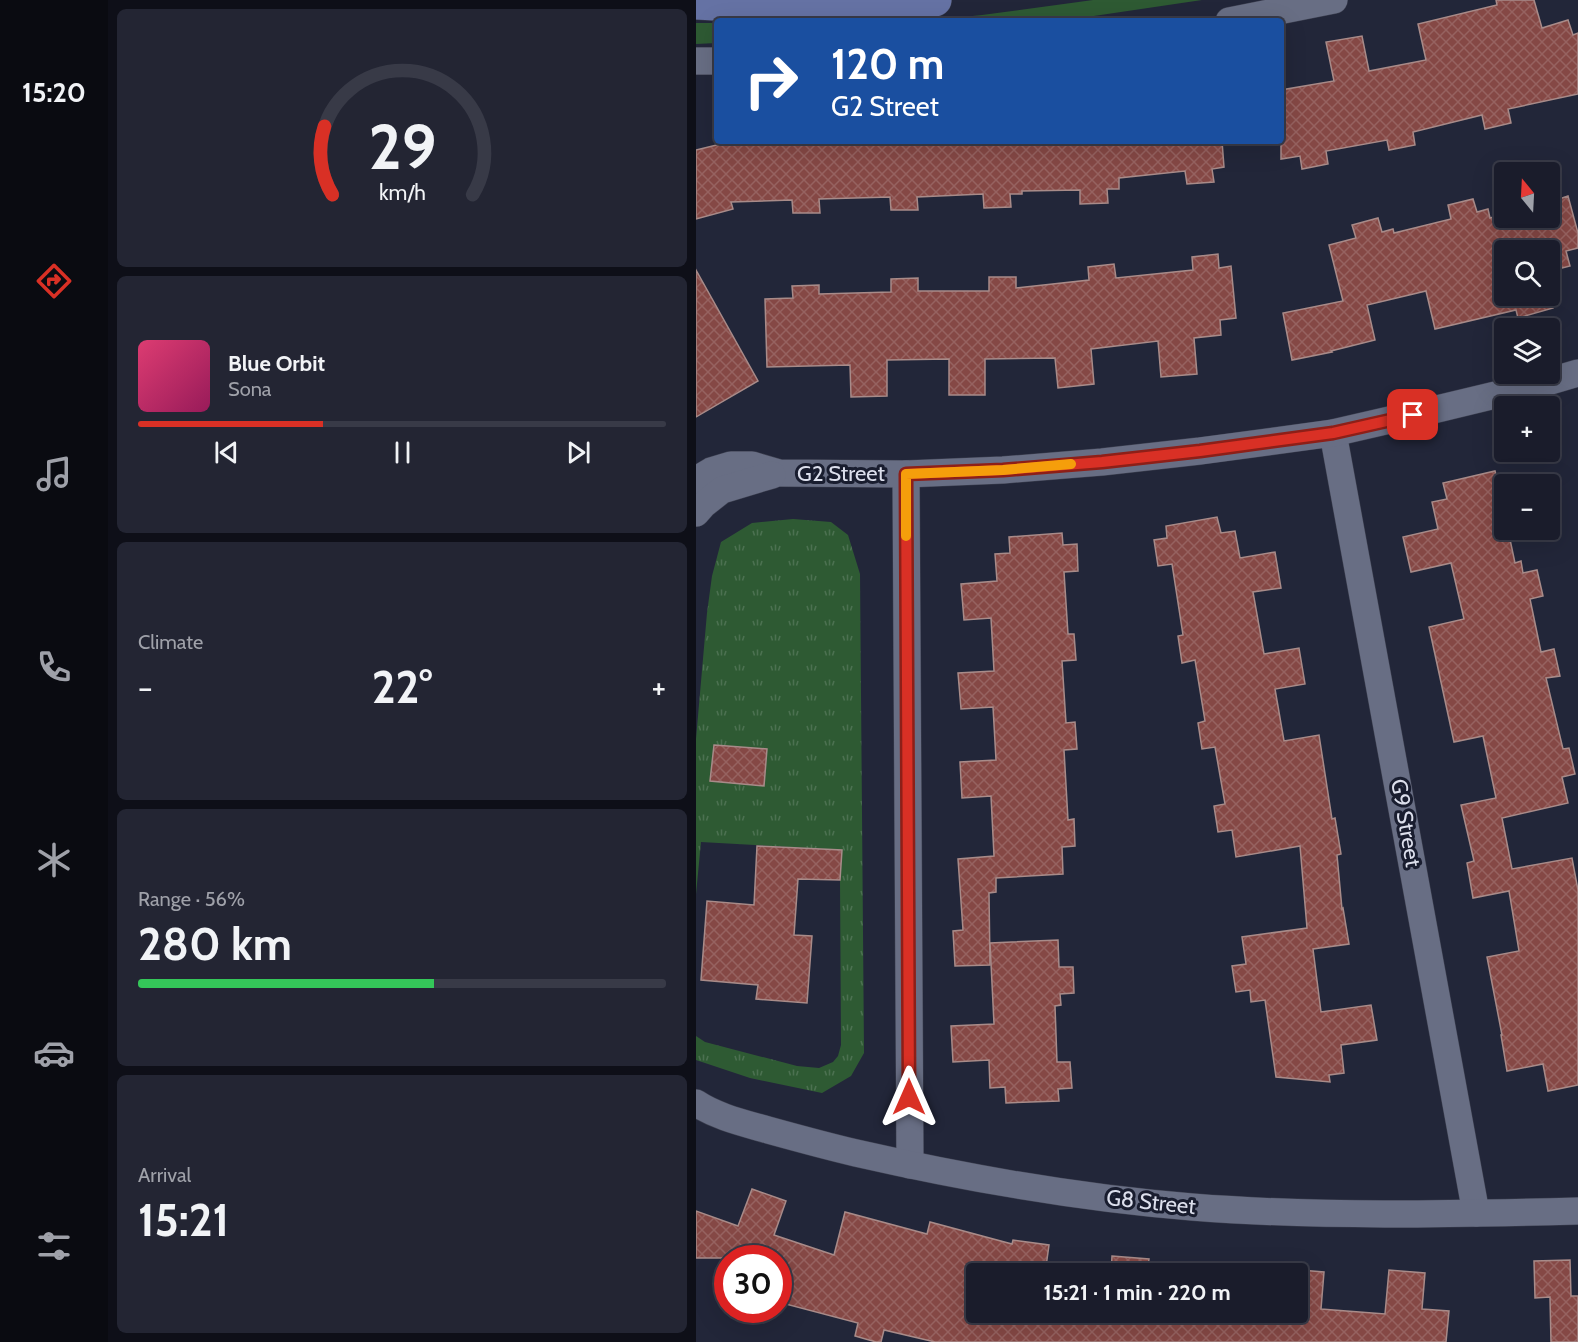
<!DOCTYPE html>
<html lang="en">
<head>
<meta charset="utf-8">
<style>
	:root { --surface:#1a1c2b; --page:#232533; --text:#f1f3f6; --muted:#9fa1a9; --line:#383a47; --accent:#d93025 }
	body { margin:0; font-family:Cabin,sans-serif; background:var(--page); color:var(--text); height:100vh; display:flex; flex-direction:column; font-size:22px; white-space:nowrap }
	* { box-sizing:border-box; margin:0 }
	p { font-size:20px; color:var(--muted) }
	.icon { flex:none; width:33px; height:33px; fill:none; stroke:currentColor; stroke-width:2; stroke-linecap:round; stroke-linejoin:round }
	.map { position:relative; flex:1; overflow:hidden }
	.drawer { display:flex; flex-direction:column; gap:9px; padding:9px; background:#0e0f18; width:588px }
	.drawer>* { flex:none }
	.banner { position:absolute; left:18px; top:18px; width:570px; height:126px; border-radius:6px; box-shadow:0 6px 24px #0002,0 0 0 2px var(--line); background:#1a4fa0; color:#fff; overflow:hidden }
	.needle { width:39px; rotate:342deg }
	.tools { position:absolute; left:798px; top:162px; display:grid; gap:12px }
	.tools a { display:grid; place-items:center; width:66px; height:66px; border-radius:6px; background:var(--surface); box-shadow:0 6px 24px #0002,0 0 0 2px var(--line); font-size:30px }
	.speed { position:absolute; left:18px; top:1245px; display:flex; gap:12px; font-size:30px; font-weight:700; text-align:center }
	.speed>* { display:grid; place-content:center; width:78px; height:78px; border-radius:50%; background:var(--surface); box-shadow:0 6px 24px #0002,0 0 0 2px var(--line); line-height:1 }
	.speed .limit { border:9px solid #d22; background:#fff; color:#111 }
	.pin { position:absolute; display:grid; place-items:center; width:51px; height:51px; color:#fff; margin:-26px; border-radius:12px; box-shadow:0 3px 9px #0006 }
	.me { position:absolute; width:66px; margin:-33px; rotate:0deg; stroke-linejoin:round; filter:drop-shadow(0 0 4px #0008) }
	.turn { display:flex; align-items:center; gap:21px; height:126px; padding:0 18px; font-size:27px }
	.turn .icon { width:78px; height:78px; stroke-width:2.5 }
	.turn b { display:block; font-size:42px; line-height:51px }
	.big { font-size:45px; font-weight:700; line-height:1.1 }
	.drawer .widget { flex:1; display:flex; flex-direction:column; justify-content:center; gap:9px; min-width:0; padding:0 21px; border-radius:9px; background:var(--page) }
	.drawer .dial { align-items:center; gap:0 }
	.dial svg { height:156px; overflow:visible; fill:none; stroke:var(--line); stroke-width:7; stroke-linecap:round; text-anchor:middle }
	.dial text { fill:var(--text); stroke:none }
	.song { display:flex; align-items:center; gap:18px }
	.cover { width:72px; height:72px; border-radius:9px; background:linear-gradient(135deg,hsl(340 70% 55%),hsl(330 70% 35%)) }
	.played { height:6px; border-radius:3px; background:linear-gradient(90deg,var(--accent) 35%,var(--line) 35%) }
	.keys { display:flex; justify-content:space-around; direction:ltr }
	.heat { display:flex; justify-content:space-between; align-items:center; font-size:33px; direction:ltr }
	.charge { height:9px; border-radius:4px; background:linear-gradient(90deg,#34c759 56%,var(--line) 0) }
	.trip { position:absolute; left:270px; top:1263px; width:342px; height:60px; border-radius:6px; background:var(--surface); box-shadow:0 6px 24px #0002,0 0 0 2px var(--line); font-weight:700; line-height:60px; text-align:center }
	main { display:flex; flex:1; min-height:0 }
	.dock { display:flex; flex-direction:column; width:108px; justify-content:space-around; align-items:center; background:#0a0b11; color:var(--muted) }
	.dock .icon { width:42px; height:42px }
	.dock .on { color:var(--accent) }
	.dock b { font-size:27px; color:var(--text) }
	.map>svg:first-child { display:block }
	.green { fill:#2e5a33 }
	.park { fill:url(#park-tufts) }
	.building { fill:url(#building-cross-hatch); stroke:#a88b89; stroke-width:1.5 }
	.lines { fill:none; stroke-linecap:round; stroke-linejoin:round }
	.street-casing { stroke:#3e4151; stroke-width:28 }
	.secondary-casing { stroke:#3e4151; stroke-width:34 }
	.street { stroke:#686e84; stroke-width:27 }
	.secondary { stroke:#6572a4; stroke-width:33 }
	.route-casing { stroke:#8d1f18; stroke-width:15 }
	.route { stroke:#d93025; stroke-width:10 }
	.slow { stroke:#f59e0b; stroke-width:10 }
	.labels { text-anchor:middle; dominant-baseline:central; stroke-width:6; stroke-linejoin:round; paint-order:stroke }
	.street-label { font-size:22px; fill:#dcdfec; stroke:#191d2f }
</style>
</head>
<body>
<main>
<nav class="dock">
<b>15:20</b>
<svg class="icon on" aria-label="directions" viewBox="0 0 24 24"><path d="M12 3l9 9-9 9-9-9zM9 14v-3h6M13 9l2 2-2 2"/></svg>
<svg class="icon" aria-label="music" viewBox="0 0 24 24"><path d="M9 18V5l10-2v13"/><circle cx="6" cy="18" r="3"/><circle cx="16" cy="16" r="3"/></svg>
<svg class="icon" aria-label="phone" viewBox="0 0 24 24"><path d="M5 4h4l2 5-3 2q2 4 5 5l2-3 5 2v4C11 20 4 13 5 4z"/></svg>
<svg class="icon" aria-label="climate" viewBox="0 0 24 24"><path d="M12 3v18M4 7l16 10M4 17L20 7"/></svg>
<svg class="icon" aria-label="car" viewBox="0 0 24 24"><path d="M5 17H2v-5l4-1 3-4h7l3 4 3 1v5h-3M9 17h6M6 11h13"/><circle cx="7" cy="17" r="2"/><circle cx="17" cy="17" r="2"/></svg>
<svg class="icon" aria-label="filters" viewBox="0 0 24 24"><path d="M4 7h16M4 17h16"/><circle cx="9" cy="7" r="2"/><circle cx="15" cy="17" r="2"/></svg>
</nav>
<section class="drawer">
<div class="widget dial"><svg viewBox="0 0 100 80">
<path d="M14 69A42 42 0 1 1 86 69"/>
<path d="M14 69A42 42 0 0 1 10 34" stroke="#d93025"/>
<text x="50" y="56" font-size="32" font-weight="700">29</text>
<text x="50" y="72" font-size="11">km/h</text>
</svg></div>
<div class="widget">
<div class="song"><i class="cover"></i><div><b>Blue Orbit</b><p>Sona</p></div></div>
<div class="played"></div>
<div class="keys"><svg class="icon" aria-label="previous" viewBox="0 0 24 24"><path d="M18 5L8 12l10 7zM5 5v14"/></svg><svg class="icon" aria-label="pause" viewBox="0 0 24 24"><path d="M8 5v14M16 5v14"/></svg><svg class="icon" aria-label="next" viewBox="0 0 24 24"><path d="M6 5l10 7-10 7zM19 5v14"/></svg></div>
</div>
<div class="widget"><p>Climate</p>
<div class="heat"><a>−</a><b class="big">22°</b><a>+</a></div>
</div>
<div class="widget"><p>Range · 56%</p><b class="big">280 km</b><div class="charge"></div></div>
<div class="widget"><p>Arrival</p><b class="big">15:21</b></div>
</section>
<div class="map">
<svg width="882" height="1342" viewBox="0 0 882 1342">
	<defs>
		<pattern id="park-tufts" width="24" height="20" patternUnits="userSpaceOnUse" patternTransform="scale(1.5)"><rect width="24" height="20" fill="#2e5a33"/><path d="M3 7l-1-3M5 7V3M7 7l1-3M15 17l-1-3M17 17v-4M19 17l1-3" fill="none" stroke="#4c7151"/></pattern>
		<pattern id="building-cross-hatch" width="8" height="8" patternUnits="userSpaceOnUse" patternTransform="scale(1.5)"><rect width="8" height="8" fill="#854845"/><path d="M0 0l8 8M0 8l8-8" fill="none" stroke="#966260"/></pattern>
	</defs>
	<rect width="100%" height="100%" fill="#222639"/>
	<g class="green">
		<path d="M 397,0 L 506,0 L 364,21 L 227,21 L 286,15 Z"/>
		<path d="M 0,23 L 21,23 L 21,43 L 0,44 Z"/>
	</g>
	<path class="park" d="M 97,519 L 135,522 L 152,535 L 164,574 L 168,1053 L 155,1076 L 126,1093 L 54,1078 L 0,1060 L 0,1036 L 9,1042 L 101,1066 L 123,1068 L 137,1062 L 142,1056 L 145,1045 L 144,880 L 146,850 L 5,842 L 0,894 L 0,739 L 11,613 L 16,576 L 25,542 L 56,523 Z"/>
	<g class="building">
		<path d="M 800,0 L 838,0 L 846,28 L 872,20 L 877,35 L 882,33 L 882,94 L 812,109 L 815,123 L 789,129 L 786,115 L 717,132 L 719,145 L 693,150 L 691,140 L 630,151 L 632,164 L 606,169 L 604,156 L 585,159 L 585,90 L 638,81 L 630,42 L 666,36 L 673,71 L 730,60 L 722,24 L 801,5 Z"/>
		<path d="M 37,141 L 526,141 L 528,167 L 516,169 L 518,182 L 491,184 L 489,171 L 423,178 L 423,189 L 411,189 L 412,203 L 384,204 L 384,190 L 326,191 L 326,194 L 314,194 L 315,207 L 288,208 L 287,194 L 221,197 L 222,210 L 195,210 L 194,197 L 123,199 L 124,213 L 97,213 L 96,200 L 35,202 L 37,209 L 0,219 L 0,150 Z"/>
		<path d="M 872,196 L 882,233 L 882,248 L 870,251 L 874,266 L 854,271 L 854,250 L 808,250 L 808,296 L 854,294 L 857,308 L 822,318 L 820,310 L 739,329 L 730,291 L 671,305 L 679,340 L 635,351 L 636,352 L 596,360 L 587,313 L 647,301 L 633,245 L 660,238 L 656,225 L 682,218 L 686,232 L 697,229 L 698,233 L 755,219 L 752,205 L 777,199 L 781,212 L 792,209 L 794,218 L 808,214 L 808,218 L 854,218 L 854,202 Z"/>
		<path d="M 522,254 L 523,268 L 535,266 L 540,318 L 524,320 L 525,335 L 498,338 L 501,374 L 465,377 L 462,341 L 395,349 L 398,384 L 362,388 L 359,358 L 289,359 L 289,395 L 253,395 L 253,359 L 191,360 L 191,396 L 155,397 L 154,365 L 71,367 L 69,299 L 97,298 L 96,286 L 123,285 L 123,294 L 195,292 L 195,279 L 222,278 L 222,291 L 293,291 L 293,277 L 320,277 L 320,288 L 393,280 L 392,267 L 418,264 L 420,278 L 497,270 L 496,257 Z"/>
		<path d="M 0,270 L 62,381 L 0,417 Z"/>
		<path d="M 799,471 L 802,482 L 808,481 L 808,530 L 812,530 L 819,563 L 825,561 L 827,573 L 841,570 L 847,596 L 834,599 L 845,652 L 858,649 L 864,676 L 850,678 L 867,749 L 873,748 L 879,774 L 866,777 L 872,803 L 806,818 L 816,869 L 876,858 L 882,890 L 882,1085 L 852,1091 L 847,1064 L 811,1071 L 805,1035 L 806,1035 L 791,957 L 823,951 L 813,891 L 777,898 L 771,863 L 778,861 L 765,805 L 800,798 L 787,736 L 758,742 L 733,627 L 768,619 L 755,563 L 715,572 L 707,537 L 742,529 L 736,502 L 751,499 L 747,483 Z"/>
		<path d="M 521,517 L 525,533 L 539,531 L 544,558 L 579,552 L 585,588 L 557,592 L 568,654 L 603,648 L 609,684 L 579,689 L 588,741 L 623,735 L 636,819 L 639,818 L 645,854 L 641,855 L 646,909 L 647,908 L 653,944 L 617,949 L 625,1012 L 675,1005 L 681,1040 L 645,1045 L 648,1073 L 633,1075 L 634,1082 L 580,1077 L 569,1000 L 555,1002 L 554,990 L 540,992 L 536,966 L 550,964 L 546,937 L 611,928 L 604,846 L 540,857 L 536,830 L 522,832 L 518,806 L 529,804 L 519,747 L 506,749 L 502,723 L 509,721 L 499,660 L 486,663 L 482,636 L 487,635 L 476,564 L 462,566 L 458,540 L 471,538 L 470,526 Z"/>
		<path d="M 366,533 L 367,545 L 381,544 L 382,571 L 368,572 L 372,634 L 378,634 L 380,660 L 366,661 L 370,723 L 379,722 L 381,749 L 368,750 L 372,820 L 378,819 L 379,846 L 366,847 L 367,874 L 300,878 L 300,892 L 293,893 L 294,965 L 259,966 L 257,931 L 267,930 L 262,859 L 298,856 L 295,796 L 266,798 L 264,762 L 300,760 L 297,707 L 265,709 L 262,673 L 298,671 L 295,618 L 268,620 L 265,584 L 301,581 L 299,554 L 314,553 L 313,537 Z"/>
		<path d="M 18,745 L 71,749 L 68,786 L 14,781 Z"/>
		<path d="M 61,846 L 146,850 L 144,880 L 102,879 L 98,935 L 116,936 L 111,1003 L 60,999 L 62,985 L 5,980 L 11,901 L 58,905 Z"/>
		<path d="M 362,940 L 363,967 L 377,967 L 378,993 L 364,994 L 365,1005 L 359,1006 L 361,1062 L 374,1062 L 376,1088 L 362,1089 L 363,1101 L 310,1103 L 309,1087 L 294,1088 L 293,1060 L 257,1062 L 255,1026 L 298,1024 L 294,943 Z"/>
		<path d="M 56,1189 L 90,1201 L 78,1235 L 138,1255 L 149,1212 L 231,1234 L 234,1222 L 316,1244 L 317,1240 L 353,1245 L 349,1274 L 280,1274 L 280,1312 L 602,1312 L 602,1274 L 592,1274 L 592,1269 L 628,1272 L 625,1309 L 689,1314 L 693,1270 L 729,1273 L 726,1309 L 753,1311 L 750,1342 L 239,1342 L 188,1330 L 185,1342 L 180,1342 L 159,1336 L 162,1323 L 82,1302 L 82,1258 L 0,1258 L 0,1211 L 42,1226 Z"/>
		<path d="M 416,1256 L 453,1259 L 451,1274 L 415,1274 Z"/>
		<path d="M 874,1260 L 875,1296 L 882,1296 L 882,1342 L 855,1342 L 854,1297 L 839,1298 L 838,1261 Z"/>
		<path d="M 505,1262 L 541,1266 L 540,1274 L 504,1274 Z"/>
	</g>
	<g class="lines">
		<g class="street-casing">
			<g id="street">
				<path d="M 533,21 L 638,0"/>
				<path d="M 0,61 L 21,61"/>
				<path d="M 637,433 L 780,1213"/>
				<path d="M 210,474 L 214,1165"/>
				<path d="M 0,480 L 15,471 L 35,465 L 56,465 L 83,473 L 210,474 L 307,470 L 406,462 L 504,451 L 637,433 L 737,410 L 841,385 L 882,373"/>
				<path d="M 0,513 L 7,505 L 26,490 L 76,475"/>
				<path d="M 0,1103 C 21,1117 48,1123 72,1130 C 101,1138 130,1146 160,1153 C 270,1178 383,1198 496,1207 C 624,1217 753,1214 882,1211"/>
			</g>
		</g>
		<g class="secondary-casing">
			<path id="secondary" d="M 0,3 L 92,8 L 185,5 L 239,0"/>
		</g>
		<use href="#street" class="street"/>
		<use href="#secondary" class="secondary"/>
	</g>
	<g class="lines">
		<g class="route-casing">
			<path id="route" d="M 213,1097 L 210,474 L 307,470 L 406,462 L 504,451 L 637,433 L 717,415"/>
		</g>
		<use href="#route" class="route"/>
		<path class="slow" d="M 210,536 L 210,474 L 307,470 L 375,464"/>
	</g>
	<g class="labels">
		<g class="street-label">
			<text x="145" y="473">G2 Street</text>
			<text transform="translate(710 823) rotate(80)">G9 Street</text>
			<text transform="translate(455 1202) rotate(6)">G8 Street</text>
		</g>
	</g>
</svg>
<div class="tools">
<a><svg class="needle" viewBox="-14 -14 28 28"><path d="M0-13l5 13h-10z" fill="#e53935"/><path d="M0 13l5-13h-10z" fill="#9fa1a9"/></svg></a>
<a><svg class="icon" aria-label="search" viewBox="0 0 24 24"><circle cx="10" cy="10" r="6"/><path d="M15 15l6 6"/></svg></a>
<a><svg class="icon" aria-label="layers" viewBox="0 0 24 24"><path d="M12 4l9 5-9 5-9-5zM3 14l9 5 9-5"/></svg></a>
<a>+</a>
<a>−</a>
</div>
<div class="speed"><div class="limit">30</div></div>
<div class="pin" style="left:717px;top:415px;background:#d93025"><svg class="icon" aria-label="arrive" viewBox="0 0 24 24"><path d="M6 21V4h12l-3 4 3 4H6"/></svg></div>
<svg class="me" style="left:213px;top:1097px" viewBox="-20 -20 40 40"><path d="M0-17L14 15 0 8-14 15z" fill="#d93025" stroke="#fff" stroke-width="4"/></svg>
<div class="trip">15:21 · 1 min · 220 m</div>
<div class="banner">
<div class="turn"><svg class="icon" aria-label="right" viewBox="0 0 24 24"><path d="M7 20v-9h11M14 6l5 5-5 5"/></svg><div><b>120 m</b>G2 Street</div></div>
</div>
</div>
</main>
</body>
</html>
